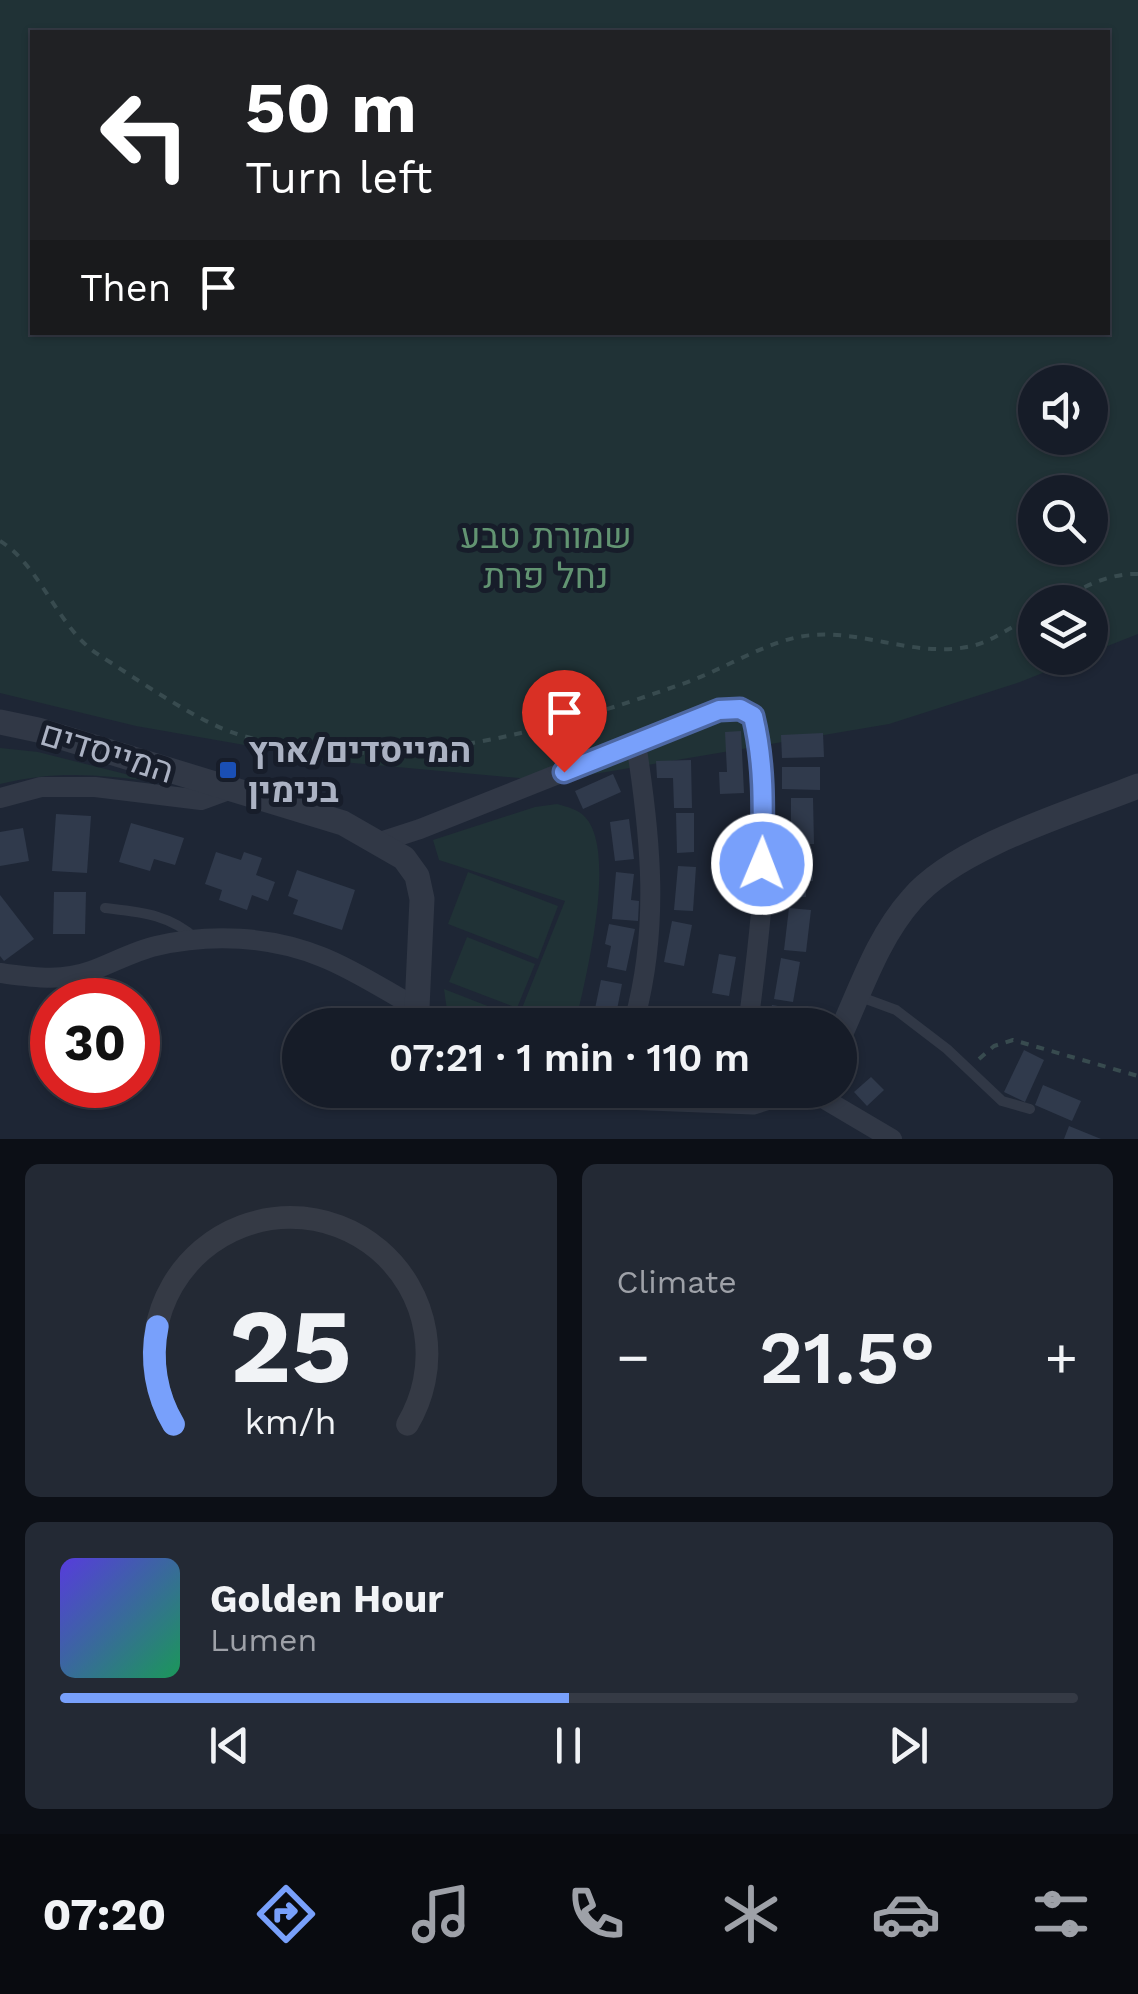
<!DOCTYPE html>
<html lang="en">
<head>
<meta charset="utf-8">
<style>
	:root { --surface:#161c28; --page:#232934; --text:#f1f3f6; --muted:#9ea1a8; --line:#353a45; --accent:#78a0fb }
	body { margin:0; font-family:"Work Sans",Heebo,sans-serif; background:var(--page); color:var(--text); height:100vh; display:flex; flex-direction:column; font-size:38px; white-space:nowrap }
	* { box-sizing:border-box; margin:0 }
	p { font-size:32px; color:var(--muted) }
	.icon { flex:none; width:55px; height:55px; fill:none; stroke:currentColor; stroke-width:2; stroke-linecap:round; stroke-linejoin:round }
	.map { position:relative; height:1139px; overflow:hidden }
	.drawer { display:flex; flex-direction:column; gap:25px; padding:25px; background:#0c0f16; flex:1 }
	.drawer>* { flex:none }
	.banner { position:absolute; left:30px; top:30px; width:1080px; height:305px; border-radius:0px; box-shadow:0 2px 8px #0004,0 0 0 2px var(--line); background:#202124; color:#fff; overflow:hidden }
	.buttons { position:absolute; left:1018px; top:365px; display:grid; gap:20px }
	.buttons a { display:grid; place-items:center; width:90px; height:90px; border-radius:50%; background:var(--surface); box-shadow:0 2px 8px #0004,0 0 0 2px var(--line); font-size:50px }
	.speed { position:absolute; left:30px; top:978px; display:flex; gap:20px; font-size:50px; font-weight:700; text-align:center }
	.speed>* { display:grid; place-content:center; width:130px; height:130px; border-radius:50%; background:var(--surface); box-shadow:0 2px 8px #0004,0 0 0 2px var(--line); line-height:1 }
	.speed .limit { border:15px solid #d22; background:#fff; color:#111 }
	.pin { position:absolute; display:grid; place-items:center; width:85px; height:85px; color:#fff; margin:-102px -42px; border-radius:50% 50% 50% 0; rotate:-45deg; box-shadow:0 0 10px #0007 }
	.pin .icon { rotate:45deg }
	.me { position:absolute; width:110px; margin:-55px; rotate:1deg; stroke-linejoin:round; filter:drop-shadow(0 0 8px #0008) }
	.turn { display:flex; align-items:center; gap:35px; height:210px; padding:0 50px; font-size:45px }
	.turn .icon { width:130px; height:130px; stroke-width:2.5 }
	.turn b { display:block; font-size:70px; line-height:85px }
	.then { display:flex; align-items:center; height:95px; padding:0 50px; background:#0003; gap:20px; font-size:38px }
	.big { font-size:75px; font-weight:600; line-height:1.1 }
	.drawer .widget { flex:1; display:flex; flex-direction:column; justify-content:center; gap:15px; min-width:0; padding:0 35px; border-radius:15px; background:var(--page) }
	.drawer .dial { align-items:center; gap:0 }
	.dial svg { height:260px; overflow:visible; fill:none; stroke:var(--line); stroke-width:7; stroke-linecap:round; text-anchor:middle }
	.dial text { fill:var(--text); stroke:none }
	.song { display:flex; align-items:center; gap:30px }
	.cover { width:120px; height:120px; border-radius:15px; background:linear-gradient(135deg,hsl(250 70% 55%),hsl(150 70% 35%)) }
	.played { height:10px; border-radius:5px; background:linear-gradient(90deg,var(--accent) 50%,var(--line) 50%) }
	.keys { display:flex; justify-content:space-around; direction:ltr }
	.heat { display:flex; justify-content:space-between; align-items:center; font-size:55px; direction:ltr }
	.drawer .tiles { flex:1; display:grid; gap:25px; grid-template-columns:1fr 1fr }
	.widget:last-child { grid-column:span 2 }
	.trip { position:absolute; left:282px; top:1008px; width:575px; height:100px; border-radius:50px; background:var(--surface); box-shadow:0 2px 8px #0004,0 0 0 2px var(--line); font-weight:600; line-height:100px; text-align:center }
	.tabs { display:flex; height:160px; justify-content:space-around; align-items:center; background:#090b10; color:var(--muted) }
	.tabs .icon { width:70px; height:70px }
	.tabs .on { color:var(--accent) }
	.tabs b { font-size:45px; color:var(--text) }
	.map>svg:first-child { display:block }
	.green { fill:#203236; fill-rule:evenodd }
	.building { fill:#303a4c }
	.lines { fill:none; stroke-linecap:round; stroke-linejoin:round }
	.path { stroke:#384b4f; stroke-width:4; stroke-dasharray:8 8; stroke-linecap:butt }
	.service { stroke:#313846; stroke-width:10 }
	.minor { stroke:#313846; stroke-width:20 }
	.tertiary { stroke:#313846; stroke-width:25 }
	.route-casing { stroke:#4e68a3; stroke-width:25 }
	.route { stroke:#78a0fb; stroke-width:18 }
	.transit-dot { fill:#1a4fb4; stroke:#171d2a; stroke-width:4 }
	.labels { text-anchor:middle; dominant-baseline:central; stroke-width:10; stroke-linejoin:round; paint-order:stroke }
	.park-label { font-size:35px; fill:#629472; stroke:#171d2a }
	.poi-label { font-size:35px; font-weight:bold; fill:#abb2c3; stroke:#171d2a; text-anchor:start }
	.street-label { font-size:35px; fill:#abb2c3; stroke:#171d2a }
</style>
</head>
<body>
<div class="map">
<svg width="1138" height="1139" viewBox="0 0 1138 1139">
	<rect width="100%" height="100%" fill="#1e2635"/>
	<g class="green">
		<path d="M 0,0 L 1138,0 L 1138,634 L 1090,653 L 1090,602 L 1035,602 L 1035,658 L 1080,658 L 1020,682 L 889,724 L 553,781 L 342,762 L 136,726 L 0,693 ZM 32,32 L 1108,32 L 1108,332 L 32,332 ZM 1035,382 L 1090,382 L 1090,438 L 1035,438 ZM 1035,492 L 1090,492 L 1090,548 L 1035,548 Z"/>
		<path d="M 0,748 L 38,752 L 157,782 C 97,775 60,770 0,784 Z"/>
		<path d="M 557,804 C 567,807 578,809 585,817 C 618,852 585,981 575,1025 L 449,1025 L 444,989 L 518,1018 L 565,901 L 439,860 L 433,840 L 535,807 Z"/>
		<path d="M 468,872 L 558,906 L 538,959 L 448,924 Z"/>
		<path d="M 467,937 L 535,964 L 517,1008 L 449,982 Z"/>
	</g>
	<g class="building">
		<path d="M 741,731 L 744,793 L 720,794 L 719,772 L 727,772 L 725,732 Z"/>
		<path d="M 823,733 L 824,757 L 782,758 L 781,735 Z"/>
		<path d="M 691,760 L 692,808 L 674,808 L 673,778 L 657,778 L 656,761 Z"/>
		<path d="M 782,767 L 820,767 L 820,790 L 782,789 Z"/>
		<path d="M 613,774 L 621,792 L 583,809 L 575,791 Z"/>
		<path d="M 791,798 L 813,798 L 814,844 L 791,844 Z"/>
		<path d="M 676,813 L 694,813 L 694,852 L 677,853 Z"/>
		<path d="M 56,814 L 91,816 L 87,873 L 52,871 Z"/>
		<path d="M 629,819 L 634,859 L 615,861 L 610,822 Z"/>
		<path d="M 131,823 L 184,838 L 175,865 L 154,859 L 150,871 L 119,862 Z"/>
		<path d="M 23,828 L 29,861 L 0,866 L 0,832 Z"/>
		<path d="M 216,852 L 241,860 L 244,852 L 262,858 L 256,875 L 275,882 L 268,901 L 252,895 L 247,910 L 219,900 L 222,890 L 205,884 Z"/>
		<path d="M 788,853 L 813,854 L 813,881 L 806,881 L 806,897 L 788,897 Z"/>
		<path d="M 678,866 L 696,867 L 693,911 L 674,910 Z"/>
		<path d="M 297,870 L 355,890 L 342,930 L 293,914 L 298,900 L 288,896 Z"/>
		<path d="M 616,872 L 634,874 L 631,900 L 639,901 L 638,921 L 612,919 Z"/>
		<path d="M 54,892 L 86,892 L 85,934 L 53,934 Z"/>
		<path d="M 0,895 L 34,939 L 4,961 L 0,956 Z"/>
		<path d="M 789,908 L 811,910 L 806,952 L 784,950 Z"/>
		<path d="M 672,921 L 692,925 L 684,966 L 664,962 Z"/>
		<path d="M 609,924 L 635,929 L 626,971 L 607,967 L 611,946 L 605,944 Z"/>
		<path d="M 719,954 L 736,957 L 729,996 L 712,993 Z"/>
		<path d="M 781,958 L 800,962 L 793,1002 L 774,999 Z"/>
		<path d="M 601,980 L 622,984 L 614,1025 L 592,1023 Z"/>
		<path d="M 772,1005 L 790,1008 L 786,1025 L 768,1025 Z"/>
		<path d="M 708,1011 L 724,1014 L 722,1025 L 705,1025 Z"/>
		<path d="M 1024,1050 L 1044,1060 L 1025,1102 L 1004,1092 Z"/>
		<path d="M 871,1077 L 884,1090 L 867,1106 L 854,1092 Z"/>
		<path d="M 1043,1085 L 1081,1101 L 1072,1121 L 1035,1105 Z"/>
		<path d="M 1069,1126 L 1101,1139 L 1064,1139 Z"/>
	</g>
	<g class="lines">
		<g class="path">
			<path d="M 0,541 C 41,566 58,629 99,655 C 135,678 198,722 237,734 C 385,780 542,733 682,684 C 718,672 759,646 794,638 C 852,624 909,658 967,647 C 992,643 1012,625 1035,615"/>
			<path d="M 1056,602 C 1082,588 1108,573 1138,574"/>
			<path d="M 979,1059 L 994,1046 L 1013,1040 L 1138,1076"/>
		</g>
		<g class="service">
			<path d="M 105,908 C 139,912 170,914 196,939"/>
			<path d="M 858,996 L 896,1010 L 947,1049 L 1002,1101 L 1030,1109"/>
		</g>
		<g class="minor">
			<path d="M 0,798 L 41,787 L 95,787 L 201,800 L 231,789"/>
			<path d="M 380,842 L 420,829 L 719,710 L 740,709 L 753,716 C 776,813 761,927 748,1025"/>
			<path d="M 0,973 C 31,977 61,982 91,971 C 113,963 134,951 156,946 C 210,933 271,936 322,957 C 355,970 386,991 417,1008"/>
			<path d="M 633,1025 C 660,930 651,839 636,743"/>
			<path d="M 809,1090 L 892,1139"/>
		</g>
		<g class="tertiary">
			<path d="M 0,722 L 38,730 L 343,823 L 404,858 L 417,876 L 422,899 L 417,1008 L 422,1025"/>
			<path d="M 840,1035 C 861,989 878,937 912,899 C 957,846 1073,812 1138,786"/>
			<path d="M 508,1090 L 545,1094 L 753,1102 L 791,1090"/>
		</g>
	</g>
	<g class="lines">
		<g class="route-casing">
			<path id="route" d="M 564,772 L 719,710 L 740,709 L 753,716 C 765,765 763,813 762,864"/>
		</g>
		<use href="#route" class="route"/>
	</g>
	<rect class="transit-dot" x="218" y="760" width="20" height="20" rx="5"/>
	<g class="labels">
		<g class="park-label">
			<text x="546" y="536">שמורת טבע<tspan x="546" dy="40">נחל פרת</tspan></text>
		</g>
		<g class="poi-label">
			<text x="248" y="750">המייסדים/ארץ<tspan x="248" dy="40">בנימין</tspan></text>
		</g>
		<g class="street-label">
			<text transform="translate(107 752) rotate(17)">המייסדים</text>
		</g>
	</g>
</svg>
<div class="buttons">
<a><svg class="icon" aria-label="sound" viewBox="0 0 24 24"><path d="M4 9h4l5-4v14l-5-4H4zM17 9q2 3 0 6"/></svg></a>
<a><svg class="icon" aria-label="search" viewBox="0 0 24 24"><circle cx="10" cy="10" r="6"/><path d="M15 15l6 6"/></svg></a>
<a><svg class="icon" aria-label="layers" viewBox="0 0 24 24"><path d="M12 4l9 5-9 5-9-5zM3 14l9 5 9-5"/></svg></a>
</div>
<div class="speed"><div class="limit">30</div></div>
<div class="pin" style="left:564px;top:772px;background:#d93025"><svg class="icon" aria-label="arrive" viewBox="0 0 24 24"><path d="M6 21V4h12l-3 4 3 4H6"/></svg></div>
<svg class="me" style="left:762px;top:864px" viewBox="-20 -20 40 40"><circle r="17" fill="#78a0fb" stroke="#fff" stroke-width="3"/><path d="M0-11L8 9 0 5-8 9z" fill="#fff"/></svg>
<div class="trip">07:21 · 1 min · 110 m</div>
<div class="banner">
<div class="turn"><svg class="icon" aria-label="left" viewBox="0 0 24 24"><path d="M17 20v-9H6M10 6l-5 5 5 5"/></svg><div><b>50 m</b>Turn left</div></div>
<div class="then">Then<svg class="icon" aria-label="arrive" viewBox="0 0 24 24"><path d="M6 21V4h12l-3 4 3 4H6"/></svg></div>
</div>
</div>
<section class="drawer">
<div class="tiles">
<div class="widget dial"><svg viewBox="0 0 100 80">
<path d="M14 69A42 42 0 1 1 86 69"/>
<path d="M14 69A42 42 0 0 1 9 39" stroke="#78a0fb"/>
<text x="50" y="56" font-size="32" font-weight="700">25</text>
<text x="50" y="72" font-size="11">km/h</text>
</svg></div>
<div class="widget"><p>Climate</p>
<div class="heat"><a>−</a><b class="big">21.5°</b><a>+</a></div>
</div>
<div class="widget">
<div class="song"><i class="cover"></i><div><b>Golden Hour</b><p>Lumen</p></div></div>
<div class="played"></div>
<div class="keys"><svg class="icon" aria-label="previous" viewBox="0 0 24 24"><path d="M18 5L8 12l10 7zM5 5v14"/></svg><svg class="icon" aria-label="pause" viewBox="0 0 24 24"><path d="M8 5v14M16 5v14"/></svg><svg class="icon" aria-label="next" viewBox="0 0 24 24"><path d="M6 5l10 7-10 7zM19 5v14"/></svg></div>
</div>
</div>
</section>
<nav class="tabs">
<b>07:20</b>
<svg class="icon on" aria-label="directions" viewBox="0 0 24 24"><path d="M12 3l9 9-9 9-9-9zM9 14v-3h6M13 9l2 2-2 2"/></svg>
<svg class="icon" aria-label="music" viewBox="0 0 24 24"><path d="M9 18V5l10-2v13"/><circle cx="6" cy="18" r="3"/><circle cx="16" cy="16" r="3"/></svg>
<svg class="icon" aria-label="phone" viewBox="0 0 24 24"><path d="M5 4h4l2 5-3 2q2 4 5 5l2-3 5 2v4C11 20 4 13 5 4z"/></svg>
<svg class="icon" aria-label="climate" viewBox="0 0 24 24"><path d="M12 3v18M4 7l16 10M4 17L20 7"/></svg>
<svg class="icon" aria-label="car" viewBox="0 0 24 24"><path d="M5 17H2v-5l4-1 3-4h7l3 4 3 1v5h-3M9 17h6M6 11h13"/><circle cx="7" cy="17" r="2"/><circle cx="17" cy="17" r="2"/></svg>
<svg class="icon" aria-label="filters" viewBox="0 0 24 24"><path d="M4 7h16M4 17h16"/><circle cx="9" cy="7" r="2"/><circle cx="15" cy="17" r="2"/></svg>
</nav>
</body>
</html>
